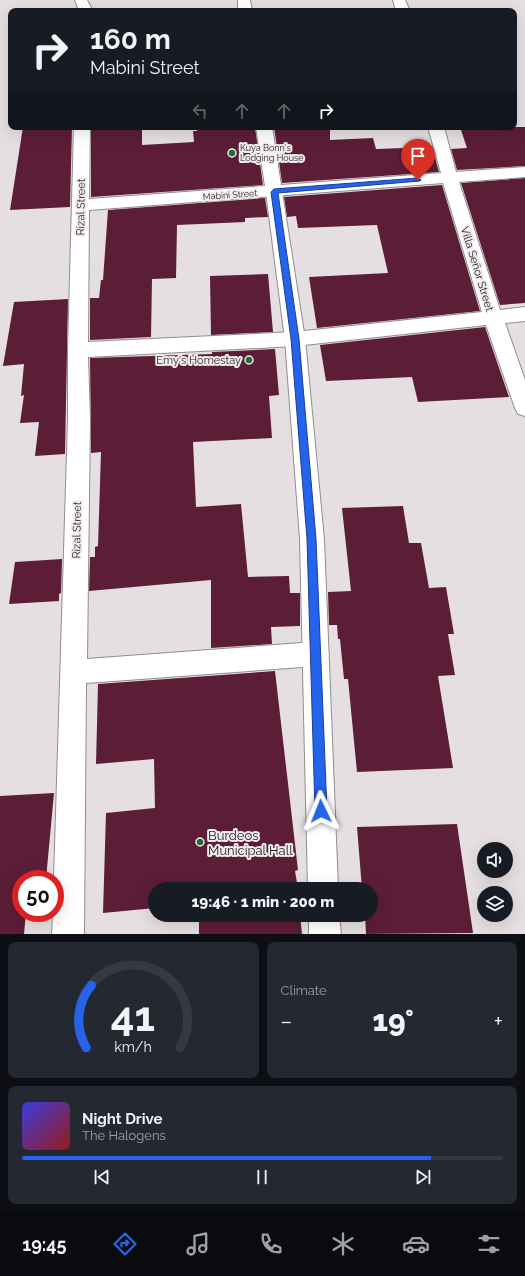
<!DOCTYPE html>
<html lang="en">
<head>
<meta charset="utf-8">
<style>
	:root { --surface:#171b24; --page:#242831; --text:#f1f3f6; --muted:#9ea1a6; --line:#363941; --accent:#2563eb }
	body { margin:0; font-family:Raleway,sans-serif; background:var(--page); color:var(--text); height:100vh; display:flex; flex-direction:column; font-size:15px; white-space:nowrap }
	* { box-sizing:border-box; margin:0 }
	p { font-size:13px; color:var(--muted) }
	.icon { flex:none; width:22px; height:22px; fill:none; stroke:currentColor; stroke-width:2; stroke-linecap:round; stroke-linejoin:round }
	.map { position:relative; height:934px; overflow:hidden }
	.side { display:flex; flex-direction:column; gap:8px; padding:8px; background:#0d0f14; flex:1 }
	.side>* { flex:none }
	.guide { position:absolute; left:8px; top:8px; width:509px; height:122px; border-radius:8px; box-shadow:0 4px 16px #0002; background:#171b24; color:var(--text); overflow:hidden }
	.tools { position:absolute; left:477px; top:842px; display:grid; gap:8px }
	.tools a { display:grid; place-items:center; width:36px; height:36px; border-radius:50%; background:var(--surface); box-shadow:0 4px 16px #0002; font-size:20px }
	.speed { position:absolute; left:12px; top:870px; display:flex; gap:8px; font-size:20px; font-weight:700; text-align:center }
	.speed>* { display:grid; place-content:center; width:52px; height:52px; border-radius:50%; background:var(--surface); box-shadow:0 4px 16px #0002; line-height:1 }
	.speed .limit { border:6px solid #d22; background:#fff; color:#111 }
	.pin { position:absolute; display:grid; place-items:center; width:34px; height:34px; color:#fff; margin:-41px -17px; border-radius:50% 50% 50% 0; rotate:-45deg; box-shadow:0 0 4px #0007 }
	.pin .icon { rotate:45deg }
	.me { position:absolute; width:44px; margin:-22px; rotate:358deg; stroke-linejoin:round; filter:drop-shadow(0 0 3px #0008) }
	.turn { display:flex; align-items:center; gap:14px; height:84px; padding:0 16px; font-size:18px }
	.turn .icon { width:52px; height:52px; stroke-width:2.5 }
	.turn b { display:block; font-size:28px; line-height:34px }
	.lanes { display:flex; align-items:center; height:38px; padding:0 16px; background:#0003; justify-content:center; gap:20px; direction:ltr }
	.lanes .off { opacity:.35 }
	.big { font-size:30px; font-weight:800; line-height:1.1 }
	.side .widget { flex:1; display:flex; flex-direction:column; justify-content:center; gap:6px; min-width:0; padding:0 14px; border-radius:8px; background:var(--page) }
	.side .dial { align-items:center; gap:0 }
	.dial svg { height:104px; overflow:visible; fill:none; stroke:var(--line); stroke-width:7; stroke-linecap:round; text-anchor:middle }
	.dial text { fill:var(--text); stroke:none }
	.song { display:flex; align-items:center; gap:12px }
	.cover { width:48px; height:48px; border-radius:6px; background:linear-gradient(135deg,hsl(240 70% 55%),hsl(0 70% 35%)) }
	.played { height:4px; border-radius:2px; background:linear-gradient(90deg,var(--accent) 85%,var(--line) 85%) }
	.keys { display:flex; justify-content:space-around; direction:ltr }
	.heat { display:flex; justify-content:space-between; align-items:center; font-size:22px; direction:ltr }
	.side .tiles { flex:1; display:grid; gap:8px; grid-template-columns:1fr 1fr }
	.widget:last-child { grid-column:span 2 }
	.trip { position:absolute; left:148px; top:882px; width:230px; height:40px; border-radius:20px; background:var(--surface); box-shadow:0 4px 16px #0002; font-weight:800; line-height:40px; text-align:center }
	.tabs { display:flex; height:64px; justify-content:space-around; align-items:center; background:#090b0e; color:var(--muted) }
	.tabs .icon { width:28px; height:28px }
	.tabs .selected { color:var(--accent) }
	.tabs b { font-size:18px; color:var(--text) }
	.map>svg:first-child { display:block }
	.building { fill:#5c1d37 }
	.lines { fill:none; stroke-linecap:round; stroke-linejoin:round }
	.minor-casing { stroke:#928c8e; stroke-width:2 }
	.major-casing { stroke:#928c8e; stroke-width:2 }
	.minor { fill:#fff; fill-rule:evenodd }
	.major { fill:#fff; fill-rule:evenodd }
	.route { fill:#2563eb; stroke:#184099 }
	.poi-dot { fill:#246a36; stroke:#f3ecee; stroke-width:1.5 }
	.labels { text-anchor:middle; dominant-baseline:central; stroke-width:4; stroke-linejoin:round; paint-order:stroke }
	.far-poi-label { font-size:9px; fill:#201d1e; stroke:#f3ecee; text-anchor:start }
	.far-street-label { font-size:9px; fill:#201d1e; stroke:#f3ecee }
	.street-label { font-size:11px; fill:#201d1e; stroke:#f3ecee }
	.poi-label { font-size:11px; fill:#201d1e; stroke:#f3ecee; text-anchor:end }
	.near-poi-label { font-size:13px; fill:#201d1e; stroke:#f3ecee; text-anchor:start }
</style>
</head>
<body>
<div class="map">
<svg width="525" height="934" viewBox="0 0 525 934">
	<rect width="100%" height="100%" fill="#e6dfe1"/>
	<g class="building">
		<path d="M 23,127 L 72,127 L 70,207 L 10,210 Z"/>
		<path d="M 91,127 L 142,127 L 142,145 L 194,142 L 193,131 L 197,131 L 197,127 L 255,127 L 263,185 L 91,197 Z"/>
		<path d="M 274,127 L 330,127 L 330,140 L 373,138 L 376,149 L 405,148 L 406,151 L 433,150 L 439,172 L 282,183 Z"/>
		<path d="M 460,127 L 525,127 L 525,166 L 457,170 L 451,149 L 467,148 Z"/>
		<path d="M 525,178 L 525,303 L 500,305 L 461,183 Z"/>
		<path d="M 442,185 L 480,311 L 317,328 L 309,277 L 388,273 L 377,225 L 298,228 L 296,216 L 287,217 L 284,197 Z"/>
		<path d="M 265,198 L 268,217 L 245,218 L 245,222 L 177,225 L 176,278 L 152,279 L 151,337 L 90,340 L 90,298 L 99,298 L 101,280 L 103,280 L 108,210 Z"/>
		<path d="M 268,274 L 273,332 L 211,335 L 210,276 Z"/>
		<path d="M 68,299 L 65,454 L 35,456 L 39,422 L 20,423 L 24,395 L 21,396 L 24,364 L 3,366 L 14,302 Z"/>
		<path d="M 485,327 L 509,397 L 418,402 L 412,377 L 326,381 L 320,345 Z"/>
		<path d="M 275,349 L 279,395 L 269,396 L 272,438 L 193,442 L 196,507 L 241,504 L 248,577 L 289,576 L 290,593 L 300,593 L 300,626 L 271,627 L 272,644 L 211,648 L 211,580 L 89,591 L 90,557 L 95,557 L 95,547 L 98,546 L 101,452 L 91,453 L 90,358 L 212,354 L 212,352 Z"/>
		<path d="M 403,506 L 409,543 L 421,543 L 429,588 L 446,587 L 454,634 L 448,634 L 455,675 L 438,676 L 453,768 L 357,772 L 348,679 L 344,679 L 340,639 L 338,639 L 337,625 L 329,625 L 328,592 L 351,591 L 342,508 Z"/>
		<path d="M 62,559 L 61,593 L 59,594 L 59,601 L 9,604 L 15,562 Z"/>
		<path d="M 275,671 L 298,870 L 295,871 L 298,889 L 155,889 L 155,908 L 103,913 L 106,813 L 155,808 L 154,759 L 96,764 L 98,684 Z"/>
		<path d="M 54,793 L 46,879 L 21,879 L 21,913 L 26,913 L 24,934 L 0,934 L 0,796 Z"/>
		<path d="M 457,824 L 473,933 L 366,934 L 365,915 L 371,915 L 371,889 L 362,889 L 357,827 Z"/>
		<path d="M 199,915 L 300,915 L 302,934 L 199,934 Z"/>
	</g>
	<g class="lines">
		<g class="minor-casing">
			<g id="minor">
				<path d="M 75,0 L 87,0 L 93,11 L 79,11 Z"/>
				<path d="M 238,0 L 250,0 L 252,11 L 238,11 Z"/>
				<path d="M 393,0 L 405,0 L 410,11 L 396,11 Z"/>
				<path d="M 74,127 L 90,127 L 89,199 L 265,186 L 256,127 L 272,127 L 281,185 L 441,173 L 428,127 L 444,127 L 456,172 L 525,167 L 525,177 L 459,182 L 500,310 L 525,307 L 525,321 L 505,323 L 525,380 L 525,416 L 518,414 L 515,408 L 486,325 L 295,346 L 88,357 L 90,419 L 87,659 L 316,642 L 325,646 L 329,654 L 325,662 L 316,666 L 86,683 L 84,934 L 52,934 L 53,913 L 55,913 L 54,879 L 68,419 L 68,350 ZM 443,183 L 482,312 L 295,332 L 88,342 L 89,210 Z"/>
			</g>
		</g>
		<g class="major-casing">
			<g id="major">
				<path d="M 274,187 L 280,188 L 282,192 L 305,339 L 324,539 L 338,889 L 308,889 L 300,539 L 285,339 L 266,192 L 268,188 Z"/>
				<path d="M 309,915 L 339,915 L 341,934 L 309,934 Z"/>
			</g>
		</g>
		<use href="#minor" class="minor"/>
		<use href="#major" class="major"/>
	</g>
	<path class="route" d="M 418,178 L 421,180 L 420,181 L 278,193 L 299,339 L 316,539 L 327,811 L 325,815 L 321,817 L 317,815 L 315,811 L 307,539 L 291,339 L 271,192 L 274,189 Z"/>
	<g class="poi-dot">
		<circle cx="232" cy="153" r="4"/>
		<circle cx="249" cy="360" r="4"/>
		<circle cx="200" cy="842" r="4"/>
	</g>
	<g class="labels">
		<g class="far-poi-label">
			<text x="240" y="148">Kuya Bonn's<tspan x="240" dy="10">Lodging House</tspan></text>
		</g>
		<g class="far-street-label">
			<text transform="translate(230 195) rotate(-4)">Mabini Street</text>
		</g>
		<g class="street-label">
			<text transform="translate(81 207) rotate(-89)">Rizal Street</text>
			<text transform="translate(477 269) rotate(73)">Villa Señor Street</text>
			<text transform="translate(77 530) rotate(-89)">Rizal Street</text>
		</g>
		<g class="poi-label">
			<text x="241" y="360">Emy's Homestay</text>
		</g>
		<g class="near-poi-label">
			<text x="208" y="835">Burdeos<tspan x="208" dy="15">Municipal Hall</tspan></text>
		</g>
	</g>
</svg>
<div class="tools">
<a><svg class="icon" aria-label="sound" viewBox="0 0 24 24"><path d="M4 9h4l5-4v14l-5-4H4zM17 9q2 3 0 6"/></svg></a>
<a><svg class="icon" aria-label="layers" viewBox="0 0 24 24"><path d="M12 4l9 5-9 5-9-5zM3 14l9 5 9-5"/></svg></a>
</div>
<div class="speed"><div class="limit">50</div></div>
<div class="pin" style="left:418px;top:180px;background:#d93025"><svg class="icon" aria-label="arrive" viewBox="0 0 24 24"><path d="M6 21V4h12l-3 4 3 4H6"/></svg></div>
<svg class="me" style="left:321px;top:811px" viewBox="-20 -20 40 40"><path d="M0-17L14 15 0 8-14 15z" fill="#2563eb" stroke="#fff" stroke-width="4"/></svg>
<div class="trip">19:46 · 1 min · 200 m</div>
<div class="guide">
<div class="turn"><svg class="icon" aria-label="right" viewBox="0 0 24 24"><path d="M7 20v-9h11M14 6l5 5-5 5"/></svg><div><b>160 m</b>Mabini Street</div></div>
<div class="lanes"><svg class="icon off" aria-label="left" viewBox="0 0 24 24"><path d="M17 20v-9H6M10 6l-5 5 5 5"/></svg><svg class="icon off" aria-label="ahead" viewBox="0 0 24 24"><path d="M12 20V5M6 11l6-6 6 6"/></svg><svg class="icon off" aria-label="ahead" viewBox="0 0 24 24"><path d="M12 20V5M6 11l6-6 6 6"/></svg><svg class="icon" aria-label="right" viewBox="0 0 24 24"><path d="M7 20v-9h11M14 6l5 5-5 5"/></svg></div>
</div>
</div>
<section class="side">
<div class="tiles">
<div class="widget dial"><svg viewBox="0 0 100 80">
<path d="M14 69A42 42 0 1 1 86 69"/>
<path d="M14 69A42 42 0 0 1 18 21" stroke="#2563eb"/>
<text x="50" y="56" font-size="32" font-weight="700">41</text>
<text x="50" y="72" font-size="11">km/h</text>
</svg></div>
<div class="widget"><p>Climate</p>
<div class="heat"><a>−</a><b class="big">19°</b><a>+</a></div>
</div>
<div class="widget">
<div class="song"><i class="cover"></i><div><b>Night Drive</b><p>The Halogens</p></div></div>
<div class="played"></div>
<div class="keys"><svg class="icon" aria-label="previous" viewBox="0 0 24 24"><path d="M18 5L8 12l10 7zM5 5v14"/></svg><svg class="icon" aria-label="pause" viewBox="0 0 24 24"><path d="M8 5v14M16 5v14"/></svg><svg class="icon" aria-label="next" viewBox="0 0 24 24"><path d="M6 5l10 7-10 7zM19 5v14"/></svg></div>
</div>
</div>
</section>
<nav class="tabs">
<b>19:45</b>
<svg class="icon selected" aria-label="directions" viewBox="0 0 24 24"><path d="M12 3l9 9-9 9-9-9zM9 14v-3h6M13 9l2 2-2 2"/></svg>
<svg class="icon" aria-label="music" viewBox="0 0 24 24"><path d="M9 18V5l10-2v13"/><circle cx="6" cy="18" r="3"/><circle cx="16" cy="16" r="3"/></svg>
<svg class="icon" aria-label="phone" viewBox="0 0 24 24"><path d="M5 4h4l2 5-3 2q2 4 5 5l2-3 5 2v4C11 20 4 13 5 4z"/></svg>
<svg class="icon" aria-label="climate" viewBox="0 0 24 24"><path d="M12 3v18M4 7l16 10M4 17L20 7"/></svg>
<svg class="icon" aria-label="car" viewBox="0 0 24 24"><path d="M5 17H2v-5l4-1 3-4h7l3 4 3 1v5h-3M9 17h6M6 11h13"/><circle cx="7" cy="17" r="2"/><circle cx="17" cy="17" r="2"/></svg>
<svg class="icon" aria-label="filters" viewBox="0 0 24 24"><path d="M4 7h16M4 17h16"/><circle cx="9" cy="7" r="2"/><circle cx="15" cy="17" r="2"/></svg>
</nav>
</body>
</html>
